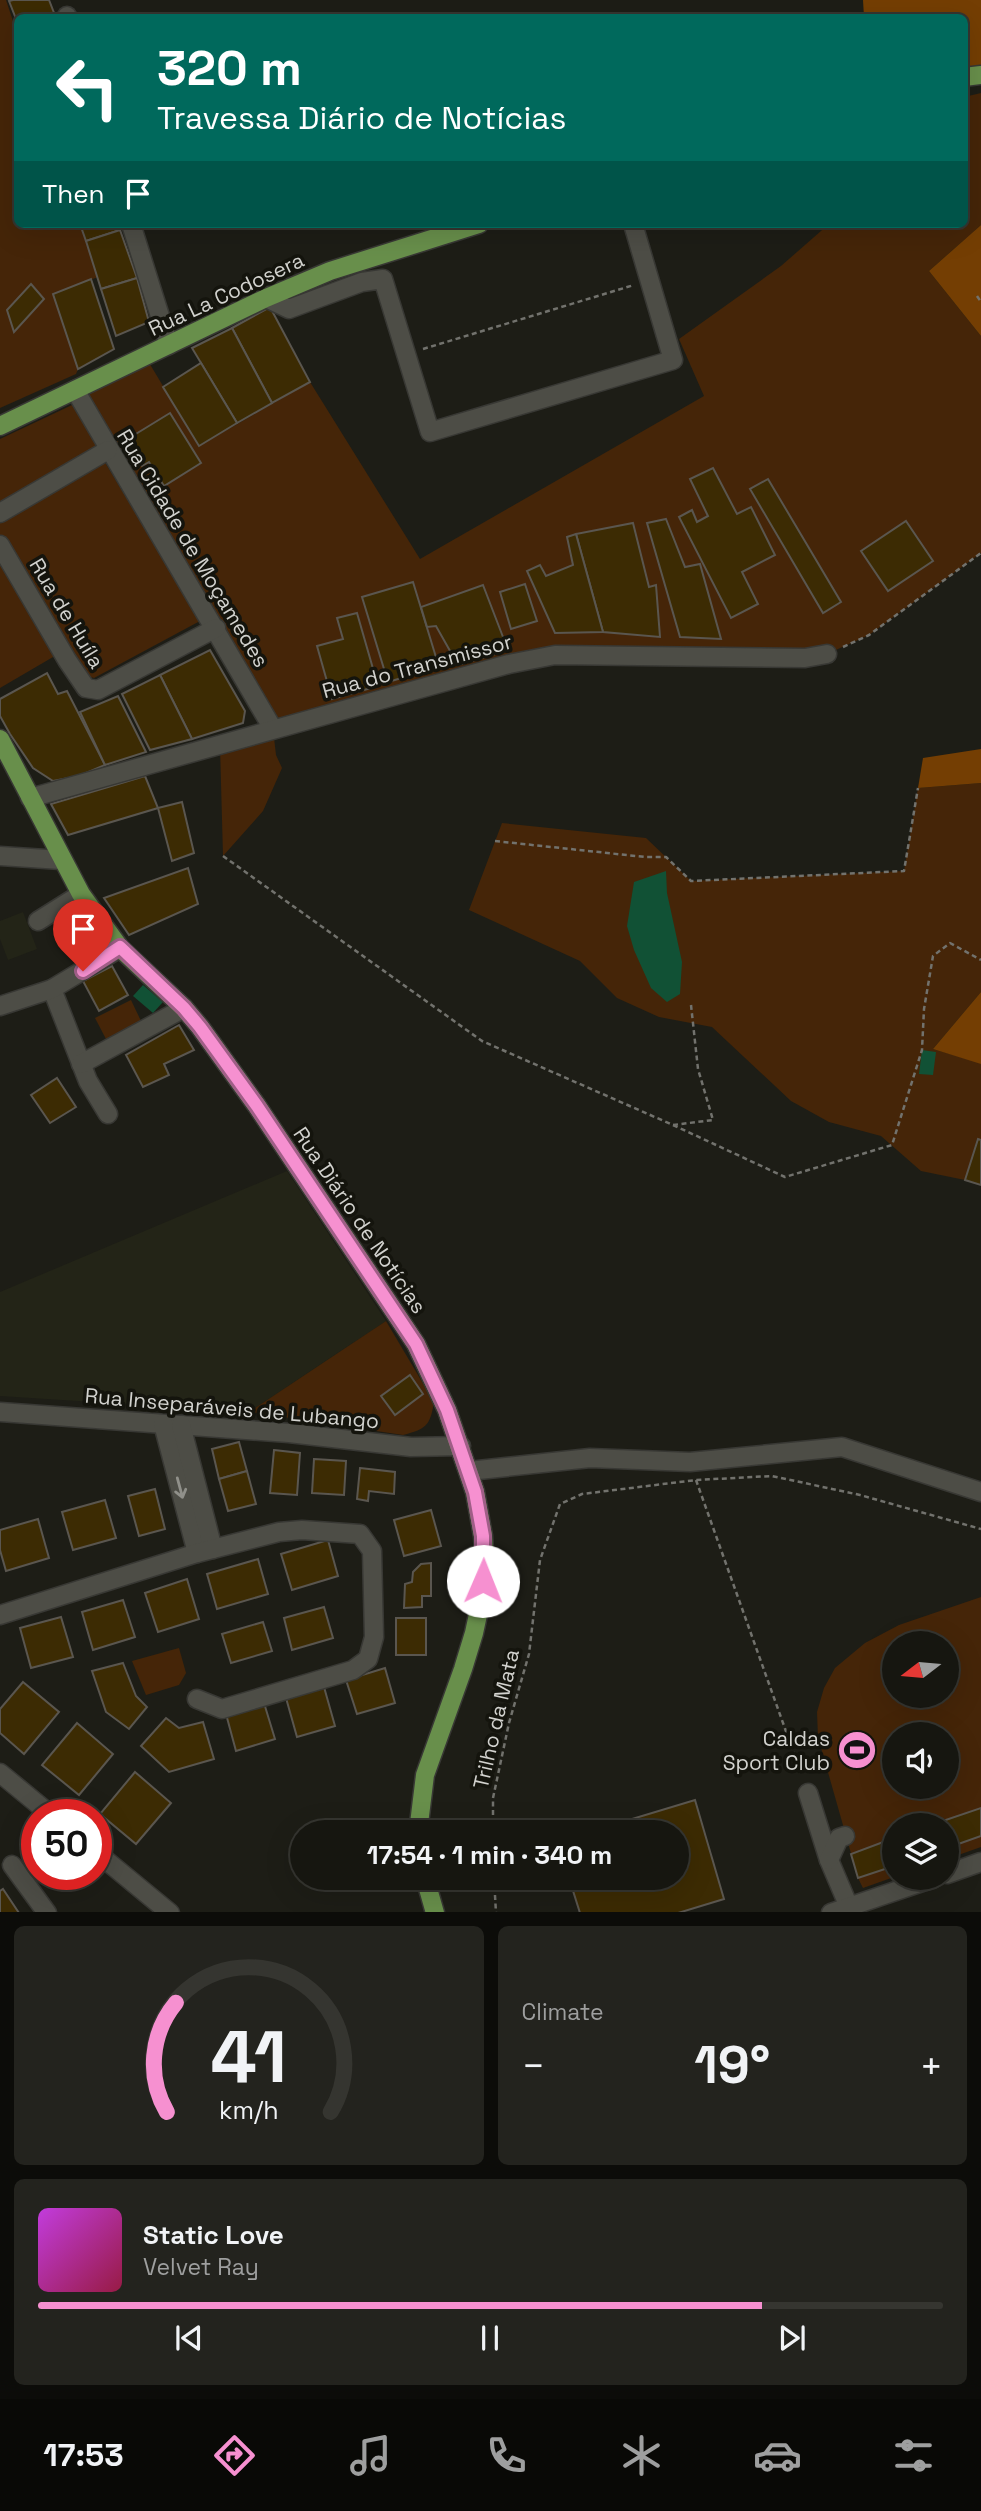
<!DOCTYPE html>
<html lang="en">
<head>
<meta charset="utf-8">
<style>
	:root { --surface:#161610; --page:#23231e; --text:#f1f3f6; --muted:#9e9f9f; --line:#353530; --accent:#f690d0 }
	body { margin:0; font-family:"Space Grotesk",sans-serif; background:var(--page); color:var(--text); height:100vh; display:flex; flex-direction:column; font-size:26px; white-space:nowrap }
	* { box-sizing:border-box; margin:0 }
	p { font-size:23px; color:var(--muted) }
	.icon { flex:none; width:38px; height:38px; fill:none; stroke:currentColor; stroke-width:2; stroke-linecap:round; stroke-linejoin:round }
	.map { position:relative; height:1912px; overflow:hidden }
	.side { display:flex; flex-direction:column; gap:14px; padding:14px; background:#0c0c09; flex:1 }
	.side>* { flex:none }
	.top-card { position:absolute; left:14px; top:14px; width:954px; height:214px; border-radius:10px; box-shadow:0 7px 28px #0002,0 0 0 2px var(--line); background:#00695c; color:#fff; overflow:hidden }
	.needle { width:46px; rotate:254deg }
	.fabs { position:absolute; left:882px; top:1631px; display:grid; gap:14px }
	.fabs a { display:grid; place-items:center; width:77px; height:77px; border-radius:50%; background:var(--surface); box-shadow:0 7px 28px #0002,0 0 0 2px var(--line); font-size:35px }
	.speed { position:absolute; left:21px; top:1799px; display:flex; gap:14px; font-size:35px; font-weight:700; text-align:center }
	.speed>* { display:grid; place-content:center; width:91px; height:91px; border-radius:50%; background:var(--surface); box-shadow:0 7px 28px #0002,0 0 0 2px var(--line); line-height:1 }
	.speed .limit { border:10px solid #d22; background:#fff; color:#111 }
	.pin { position:absolute; display:grid; place-items:center; width:60px; height:60px; color:#fff; margin:-72px -30px; border-radius:50% 50% 50% 0; rotate:-45deg; box-shadow:0 0 7px #0007 }
	.pin .icon { rotate:45deg }
	.me { position:absolute; width:77px; margin:-38px; rotate:1deg; stroke-linejoin:round; filter:drop-shadow(0 0 5px #0008) }
	.turn { display:flex; align-items:center; gap:24px; height:147px; padding:0 28px; font-size:32px }
	.turn .icon { width:91px; height:91px; stroke-width:2.5 }
	.turn b { display:block; font-size:49px; line-height:60px }
	.then { display:flex; align-items:center; height:66px; padding:0 28px; background:#0003; gap:14px; font-size:26px }
	.big { font-size:52px; font-weight:700; line-height:1.1 }
	.side .widget { flex:1; display:flex; flex-direction:column; justify-content:center; gap:10px; min-width:0; padding:0 24px; border-radius:10px; background:var(--page) }
	.side .dial { align-items:center; gap:0 }
	.dial svg { height:182px; overflow:visible; fill:none; stroke:var(--line); stroke-width:7; stroke-linecap:round; text-anchor:middle }
	.dial text { fill:var(--text); stroke:none }
	.song { display:flex; align-items:center; gap:21px }
	.cover { width:84px; height:84px; border-radius:10px; background:linear-gradient(135deg,hsl(290 70% 55%),hsl(340 70% 35%)) }
	.played { height:7px; border-radius:4px; background:linear-gradient(90deg,var(--accent) 80%,var(--line) 80%) }
	.keys { display:flex; justify-content:space-around; direction:ltr }
	.heat { display:flex; justify-content:space-between; align-items:center; font-size:38px; direction:ltr }
	.side .tiles { flex:1; display:grid; gap:14px; grid-template-columns:1fr 1fr }
	.widget:last-child { grid-column:span 2 }
	.trip { position:absolute; left:290px; top:1820px; width:399px; height:70px; border-radius:35px; background:var(--surface); box-shadow:0 7px 28px #0002,0 0 0 2px var(--line); font-weight:700; line-height:70px; text-align:center }
	.dock { display:flex; height:112px; justify-content:space-around; align-items:center; background:#090906; color:var(--muted) }
	.dock .icon { width:49px; height:49px }
	.dock .active { color:var(--accent) }
	.dock b { font-size:32px; color:var(--text) }
	.map>svg:first-child { display:block }
	.built { fill:#232417 }
	.green { fill:#452508; fill-rule:evenodd }
	.forest { fill:#743e03 }
	.water { fill:#115135 }
	.building { fill:#3c2b03; stroke:#5a564f; stroke-width:2 }
	.lines { fill:none; stroke-linecap:round; stroke-linejoin:round }
	.minor-casing { stroke:#383834; stroke-width:21 }
	.major-casing { stroke:#383834; stroke-width:21 }
	.path { stroke:#72726d; stroke-width:2.5; stroke-dasharray:5 3.5; stroke-linecap:butt }
	.minor { stroke:#4d4d46; stroke-width:18 }
	.major { stroke:#688f4b; stroke-width:18 }
	.oneway { stroke:#90908a }
	.route-casing { stroke:#a05e87; stroke-width:18 }
	.route { stroke:#f690d0; stroke-width:12 }
	.labels { text-anchor:middle; dominant-baseline:central; stroke-width:7; stroke-linejoin:round; paint-order:stroke }
	.street-label { font-size:21px; fill:#d2d2ce; stroke:#14140d }
	.poi-label { font-size:21px; fill:#d2d2ce; stroke:#14140d; text-anchor:end }
</style>
</head>
<body>
<div class="map">
<svg width="981" height="1913" viewBox="0 0 981 1913">
	<rect width="100%" height="100%" fill="#1d1d16"/>
	<g class="built">
		<path d="M 23,912 L 37,949 L 8,960 L 0,939 L 0,921 Z"/>
		<path d="M 287,1171 L 386,1321 L 249,1412 L 0,1396 L 0,1292 Z"/>
	</g>
	<g class="green">
		<path d="M 0,0 L 6,0 L 17,33 L 18,224 L 80,224 L 98,277 L 53,294 L 78,369 L 76,374 L 0,408 Z"/>
		<path d="M 981,93 L 981,225 L 929,271 L 981,336 L 981,553 L 869,635 L 827,654 L 555,655 L 273,729 L 276,755 L 282,768 L 263,811 L 223,856 L 220,746 L 272,729 L 75,390 L 145,356 L 199,446 L 310,382 L 420,559 L 704,396 L 679,339 L 781,266 L 829,224 L 964,224 L 964,97 Z"/>
		<path d="M 72,405 L 91,430 L 103,459 L 200,621 L 94,678 L 83,675 L 65,650 L 0,688 L 0,439 Z"/>
		<path d="M 981,783 L 981,992 L 933,1049 L 981,1063 L 981,1140 L 977,1139 L 965,1180 L 921,1171 L 881,1136 L 829,1122 L 791,1101 L 712,1027 L 659,1017 L 617,998 L 580,961 L 469,910 L 502,823 L 646,838 L 691,881 L 904,871 L 918,788 Z"/>
		<path d="M 131,1000 L 141,1021 L 106,1039 L 95,1018 Z"/>
		<path d="M 386,1321 L 434,1402 C 430,1426 426,1429 403,1435 L 249,1412 Z"/>
		<path d="M 981,1597 L 981,1847 L 947,1859 L 947,1825 L 894,1825 L 894,1877 L 863,1888 L 858,1878 L 818,1737 L 817,1712 L 824,1688 L 835,1668 L 865,1643 L 899,1625 ZM 894,1643 L 947,1643 L 947,1696 L 894,1696 ZM 894,1734 L 947,1734 L 947,1787 L 894,1787 Z"/>
		<path d="M 179,1648 L 186,1673 L 179,1685 L 146,1695 L 132,1661 Z"/>
	</g>
	<g class="forest">
		<path d="M 863,0 L 981,0 L 981,65 L 964,68 L 964,18 L 864,17 Z"/>
		<path d="M 981,225 L 981,336 L 929,271 Z"/>
		<path d="M 981,749 L 981,783 L 918,788 L 923,758 Z"/>
		<path d="M 981,992 L 981,1064 L 933,1049 Z"/>
	</g>
	<g class="water">
		<path d="M 666,871 L 667,893 L 682,962 L 680,994 L 667,1002 L 651,988 L 634,950 L 627,926 L 634,882 Z"/>
		<path d="M 143,985 L 163,1002 L 153,1013 L 133,996 Z"/>
		<path d="M 922,1050 L 936,1052 L 933,1075 L 919,1074 Z"/>
	</g>
	<g class="building">
		<path d="M 13,0 L 49,0 L 56,18 L 18,18 L 18,24 L 9,1 Z"/>
		<path d="M 80,224 L 118,224 L 120,230 L 86,241 Z"/>
		<path d="M 120,230 L 137,278 L 101,289 L 86,241 Z"/>
		<path d="M 137,278 L 149,322 L 116,336 L 101,289 Z"/>
		<path d="M 91,279 L 114,349 L 78,369 L 53,294 Z"/>
		<path d="M 31,284 L 44,299 L 14,332 L 7,310 Z"/>
		<path d="M 270,307 L 310,382 L 272,403 L 232,328 Z"/>
		<path d="M 232,328 L 272,403 L 237,423 L 192,348 Z"/>
		<path d="M 201,363 L 237,423 L 199,446 L 163,387 Z"/>
		<path d="M 170,413 L 201,463 L 164,486 L 149,462 L 142,466 L 126,440 Z"/>
		<path d="M 713,468 L 737,514 L 751,507 L 775,555 L 742,572 L 758,604 L 731,618 L 679,517 L 692,510 L 697,522 L 708,516 L 690,479 Z"/>
		<path d="M 768,479 L 841,602 L 823,613 L 750,489 Z"/>
		<path d="M 666,519 L 685,567 L 700,564 L 721,639 L 680,637 L 647,523 Z"/>
		<path d="M 906,521 L 933,561 L 888,591 L 861,551 Z"/>
		<path d="M 633,523 L 649,587 L 656,585 L 660,637 L 603,632 L 576,534 Z"/>
		<path d="M 576,534 L 603,632 L 555,633 L 527,571 L 540,565 L 546,576 L 573,565 L 567,537 Z"/>
		<path d="M 413,582 L 439,667 L 388,682 L 362,597 Z"/>
		<path d="M 525,584 L 537,621 L 511,629 L 500,592 Z"/>
		<path d="M 483,585 L 508,650 L 458,665 L 436,626 L 427,627 L 421,607 Z"/>
		<path d="M 357,613 L 378,686 L 332,699 L 317,646 L 343,639 L 337,618 Z"/>
		<path d="M 210,650 L 245,711 L 243,723 L 192,739 L 160,675 Z"/>
		<path d="M 47,673 L 58,694 L 67,691 L 105,765 L 79,776 L 53,781 L 33,768 L 10,734 L 0,716 L 0,699 Z"/>
		<path d="M 160,675 L 192,739 L 150,750 L 122,694 Z"/>
		<path d="M 118,696 L 146,752 L 105,765 L 80,712 Z"/>
		<path d="M 145,776 L 158,808 L 68,835 L 51,804 Z"/>
		<path d="M 182,802 L 194,853 L 172,861 L 158,808 Z"/>
		<path d="M 188,868 L 198,904 L 129,935 L 104,898 Z"/>
		<path d="M 112,966 L 128,995 L 99,1011 L 83,981 Z"/>
		<path d="M 179,1025 L 194,1050 L 164,1064 L 169,1075 L 143,1087 L 126,1055 Z"/>
		<path d="M 57,1078 L 76,1107 L 50,1123 L 31,1095 Z"/>
		<path d="M 978,1139 L 981,1140 L 981,1185 L 965,1180 Z"/>
		<path d="M 410,1375 L 423,1394 L 395,1415 L 381,1396 Z"/>
		<path d="M 239,1442 L 247,1471 L 219,1479 L 212,1449 Z"/>
		<path d="M 274,1450 L 300,1453 L 297,1495 L 270,1493 Z"/>
		<path d="M 314,1459 L 346,1461 L 344,1495 L 312,1493 Z"/>
		<path d="M 360,1468 L 395,1472 L 394,1494 L 369,1491 L 368,1501 L 357,1499 Z"/>
		<path d="M 247,1471 L 256,1504 L 228,1511 L 219,1479 Z"/>
		<path d="M 155,1489 L 165,1529 L 139,1536 L 128,1496 Z"/>
		<path d="M 105,1500 L 116,1538 L 73,1550 L 62,1512 Z"/>
		<path d="M 431,1510 L 441,1546 L 404,1556 L 394,1520 Z"/>
		<path d="M 38,1519 L 49,1558 L 6,1571 L 0,1550 L 0,1530 Z"/>
		<path d="M 328,1540 L 338,1576 L 292,1590 L 281,1554 Z"/>
		<path d="M 258,1559 L 268,1594 L 217,1609 L 207,1574 Z"/>
		<path d="M 431,1563 L 431,1596 L 422,1596 L 422,1607 L 404,1608 L 405,1584 L 412,1582 L 413,1572 L 421,1564 Z"/>
		<path d="M 187,1579 L 199,1619 L 158,1632 L 145,1593 Z"/>
		<path d="M 123,1600 L 135,1637 L 93,1650 L 82,1612 Z"/>
		<path d="M 324,1607 L 333,1638 L 292,1650 L 284,1618 Z"/>
		<path d="M 61,1617 L 73,1657 L 31,1668 L 20,1628 Z"/>
		<rect x="396" y="1618" width="30" height="37"/>
		<path d="M 263,1622 L 272,1651 L 231,1663 L 222,1634 Z"/>
		<path d="M 123,1663 L 136,1696 L 147,1707 L 129,1729 L 106,1712 L 92,1671 Z"/>
		<path d="M 385,1668 L 395,1703 L 357,1714 L 346,1680 Z"/>
		<path d="M 23,1682 L 59,1712 L 24,1754 L 0,1733 L 0,1709 Z"/>
		<path d="M 324,1687 L 335,1726 L 297,1737 L 286,1698 Z"/>
		<path d="M 264,1703 L 275,1739 L 236,1751 L 226,1714 Z"/>
		<path d="M 166,1718 L 179,1728 L 203,1722 L 214,1759 L 169,1772 L 141,1746 Z"/>
		<path d="M 77,1723 L 113,1754 L 79,1795 L 42,1765 Z"/>
		<path d="M 135,1772 L 171,1803 L 136,1844 L 100,1814 Z"/>
		<path d="M 695,1800 L 724,1899 L 678,1913 L 580,1913 L 569,1878 L 677,1878 L 677,1832 L 589,1832 Z"/>
		<path d="M 981,1808 L 981,1836 L 947,1848 L 947,1825 L 931,1825 Z"/>
		<path d="M 894,1838 L 894,1866 L 858,1878 L 851,1854 Z"/>
		<path d="M 3,1889 L 19,1913 L 0,1913 L 0,1891 Z"/>
	</g>
	<g class="lines">
		<g class="minor-casing">
			<g id="minor">
				<path d="M 67,16 L 67,18"/>
				<path d="M 131,224 L 169,345"/>
				<path d="M 266,298 L 289,309 L 362,282 L 383,279 L 430,432 L 673,360 L 633,224"/>
				<path d="M 75,390 L 273,729"/>
				<path d="M 0,513 L 108,450"/>
				<path d="M 0,545 L 67,660 L 86,688 L 98,690 L 216,628"/>
				<path d="M 30,798 L 401,694 L 509,664 L 555,655 L 805,658 L 827,654"/>
				<path d="M 0,856 L 61,860"/>
				<path d="M 38,921 L 81,894"/>
				<path d="M 52,989 L 88,1081 L 108,1114"/>
				<path d="M 0,1006 L 52,989 L 120,948"/>
				<path d="M 81,1064 L 184,1008"/>
				<path d="M 0,1412 L 289,1433 L 411,1447 L 461,1446"/>
				<path d="M 163,1424 L 197,1553"/>
				<path d="M 181,1425 L 213,1549"/>
				<path d="M 469,1471 L 590,1458 L 690,1462 L 842,1447 L 981,1492"/>
				<path d="M 0,1615 L 197,1553 L 279,1532 L 302,1530 L 360,1534 L 372,1551 L 374,1637 L 368,1659 L 353,1670 L 222,1709 L 197,1699"/>
				<path d="M 0,1773 L 51,1815"/>
				<path d="M 808,1793 L 829,1860 L 849,1907"/>
				<path d="M 96,1852 L 170,1913"/>
				<path d="M 829,1860 L 839,1838 L 845,1836"/>
				<path d="M 12,1865 L 47,1913"/>
				<path d="M 947,1874 L 981,1862"/>
				<path d="M 831,1913 L 934,1878"/>
			</g>
		</g>
		<g class="major-casing">
			<g id="major">
				<path d="M 964,77 L 981,75"/>
				<path d="M 0,426 L 266,298 L 330,271 L 479,224"/>
				<path d="M 0,739 L 81,894 L 120,948 L 184,1008 L 200,1027 L 257,1106 L 416,1344 L 447,1410 L 475,1492 L 483,1536 L 485,1566 L 482,1596 L 474,1633 L 463,1669 L 425,1775 L 418,1832"/>
				<path d="M 425,1878 L 435,1913"/>
			</g>
		</g>
		<g class="path">
			<path d="M 977,296 L 981,302"/>
			<path d="M 423,349 L 634,285"/>
			<path d="M 843,647 L 869,635 L 981,553"/>
			<path d="M 495,841 L 645,857 L 666,857 L 691,881 L 904,871 L 918,788"/>
			<path d="M 223,856 L 482,1041 L 673,1125 L 713,1120 L 698,1069 L 691,1005"/>
			<path d="M 673,1125 L 785,1177 L 892,1145 L 922,1050 L 924,1009 L 933,956 L 950,943 L 981,960"/>
			<path d="M 696,1480 L 802,1776"/>
			<path d="M 493,1832 L 493,1798 L 509,1723 L 529,1654 L 540,1560 L 560,1504 L 582,1494 L 696,1480 L 772,1476 L 860,1495 L 981,1529"/>
			<path d="M 494,1878 L 496,1913"/>
		</g>
		<use href="#minor" class="minor"/>
		<use href="#major" class="major"/>
	</g>
	<defs><path id="oneway-shaft" d="M-6 0H5M1.5-3L5.5 0L1.5 3" fill="none" stroke-width="1.6" stroke-linecap="round" stroke-linejoin="round" transform="scale(1.75)"/></defs>
	<use class="oneway" href="#oneway-shaft" transform="translate(180 1488) rotate(75)"/>
	<g class="lines">
		<g class="route-casing">
			<path id="route" d="M 83,971 L 120,947 L 184,1008 L 200,1027 L 257,1106 L 416,1344 L 447,1410 L 475,1492 L 483,1536 L 483,1581"/>
		</g>
		<use href="#route" class="route"/>
	</g>
	<defs>
		<g id="stadium-disc" transform="scale(2.0125)"><circle r="9.5" fill="#f690d0" stroke="#14140d"/><path d="M0-5a6.5 5 0 1 0 0 10a6.5 5 0 1 0 0-10ZM-3.5-1.8h7v3.6h-7Z" fill="#111"/></g>
	</defs>
	<g fill-rule="evenodd">
		<use href="#stadium-disc" x="857" y="1750"/>
	</g>
	<g class="labels">
		<g class="street-label">
			<text transform="translate(226 294) rotate(-25)">Rua La Codosera</text>
			<text transform="translate(193 548) rotate(59)">Rua Cidade de Moçamedes</text>
			<text transform="translate(67 613) rotate(59)">Rua de Huíla</text>
			<text transform="translate(417 666) rotate(-15)">Rua do Transmissor</text>
			<text transform="translate(360 1220) rotate(56)">Rua Diário de Notícias</text>
			<text transform="translate(232 1408) rotate(5)">Rua Inseparáveis de Lubango</text>
			<text transform="translate(496 1719) rotate(-77)">Trilho da Mata</text>
		</g>
		<g class="poi-label">
			<text x="830" y="1738">Caldas<tspan x="830" dy="24">Sport Club</tspan></text>
		</g>
	</g>
</svg>
<div class="fabs">
<a><svg class="needle" viewBox="-14 -14 28 28"><path d="M0-13l5 13h-10z" fill="#e53935"/><path d="M0 13l5-13h-10z" fill="#9e9f9f"/></svg></a>
<a><svg class="icon" aria-label="sound" viewBox="0 0 24 24"><path d="M4 9h4l5-4v14l-5-4H4zM17 9q2 3 0 6"/></svg></a>
<a><svg class="icon" aria-label="layers" viewBox="0 0 24 24"><path d="M12 4l9 5-9 5-9-5zM3 14l9 5 9-5"/></svg></a>
</div>
<div class="speed"><div class="limit">50</div></div>
<div class="pin" style="left:83px;top:971px;background:#d93025"><svg class="icon" aria-label="arrive" viewBox="0 0 24 24"><path d="M6 21V4h12l-3 4 3 4H6"/></svg></div>
<svg class="me" style="left:483px;top:1581px" viewBox="-20 -20 40 40"><circle r="19" fill="#fff"/><path d="M0-13L10 11 0 6-10 11z" fill="#f690d0"/></svg>
<div class="trip">17:54 · 1 min · 340 m</div>
<div class="top-card">
<div class="turn"><svg class="icon" aria-label="left" viewBox="0 0 24 24"><path d="M17 20v-9H6M10 6l-5 5 5 5"/></svg><div><b>320 m</b>Travessa Diário de Notícias</div></div>
<div class="then">Then<svg class="icon" aria-label="arrive" viewBox="0 0 24 24"><path d="M6 21V4h12l-3 4 3 4H6"/></svg></div>
</div>
</div>
<section class="side">
<div class="tiles">
<div class="widget dial"><svg viewBox="0 0 100 80">
<path d="M14 69A42 42 0 1 1 86 69"/>
<path d="M14 69A42 42 0 0 1 18 21" stroke="#f690d0"/>
<text x="50" y="56" font-size="32" font-weight="700">41</text>
<text x="50" y="72" font-size="11">km/h</text>
</svg></div>
<div class="widget"><p>Climate</p>
<div class="heat"><a>−</a><b class="big">19°</b><a>+</a></div>
</div>
<div class="widget">
<div class="song"><i class="cover"></i><div><b>Static Love</b><p>Velvet Ray</p></div></div>
<div class="played"></div>
<div class="keys"><svg class="icon" aria-label="previous" viewBox="0 0 24 24"><path d="M18 5L8 12l10 7zM5 5v14"/></svg><svg class="icon" aria-label="pause" viewBox="0 0 24 24"><path d="M8 5v14M16 5v14"/></svg><svg class="icon" aria-label="next" viewBox="0 0 24 24"><path d="M6 5l10 7-10 7zM19 5v14"/></svg></div>
</div>
</div>
</section>
<nav class="dock">
<b>17:53</b>
<svg class="icon active" aria-label="directions" viewBox="0 0 24 24"><path d="M12 3l9 9-9 9-9-9zM9 14v-3h6M13 9l2 2-2 2"/></svg>
<svg class="icon" aria-label="music" viewBox="0 0 24 24"><path d="M9 18V5l10-2v13"/><circle cx="6" cy="18" r="3"/><circle cx="16" cy="16" r="3"/></svg>
<svg class="icon" aria-label="phone" viewBox="0 0 24 24"><path d="M5 4h4l2 5-3 2q2 4 5 5l2-3 5 2v4C11 20 4 13 5 4z"/></svg>
<svg class="icon" aria-label="climate" viewBox="0 0 24 24"><path d="M12 3v18M4 7l16 10M4 17L20 7"/></svg>
<svg class="icon" aria-label="car" viewBox="0 0 24 24"><path d="M5 17H2v-5l4-1 3-4h7l3 4 3 1v5h-3M9 17h6M6 11h13"/><circle cx="7" cy="17" r="2"/><circle cx="17" cy="17" r="2"/></svg>
<svg class="icon" aria-label="filters" viewBox="0 0 24 24"><path d="M4 7h16M4 17h16"/><circle cx="9" cy="7" r="2"/><circle cx="15" cy="17" r="2"/></svg>
</nav>
</body>
</html>
